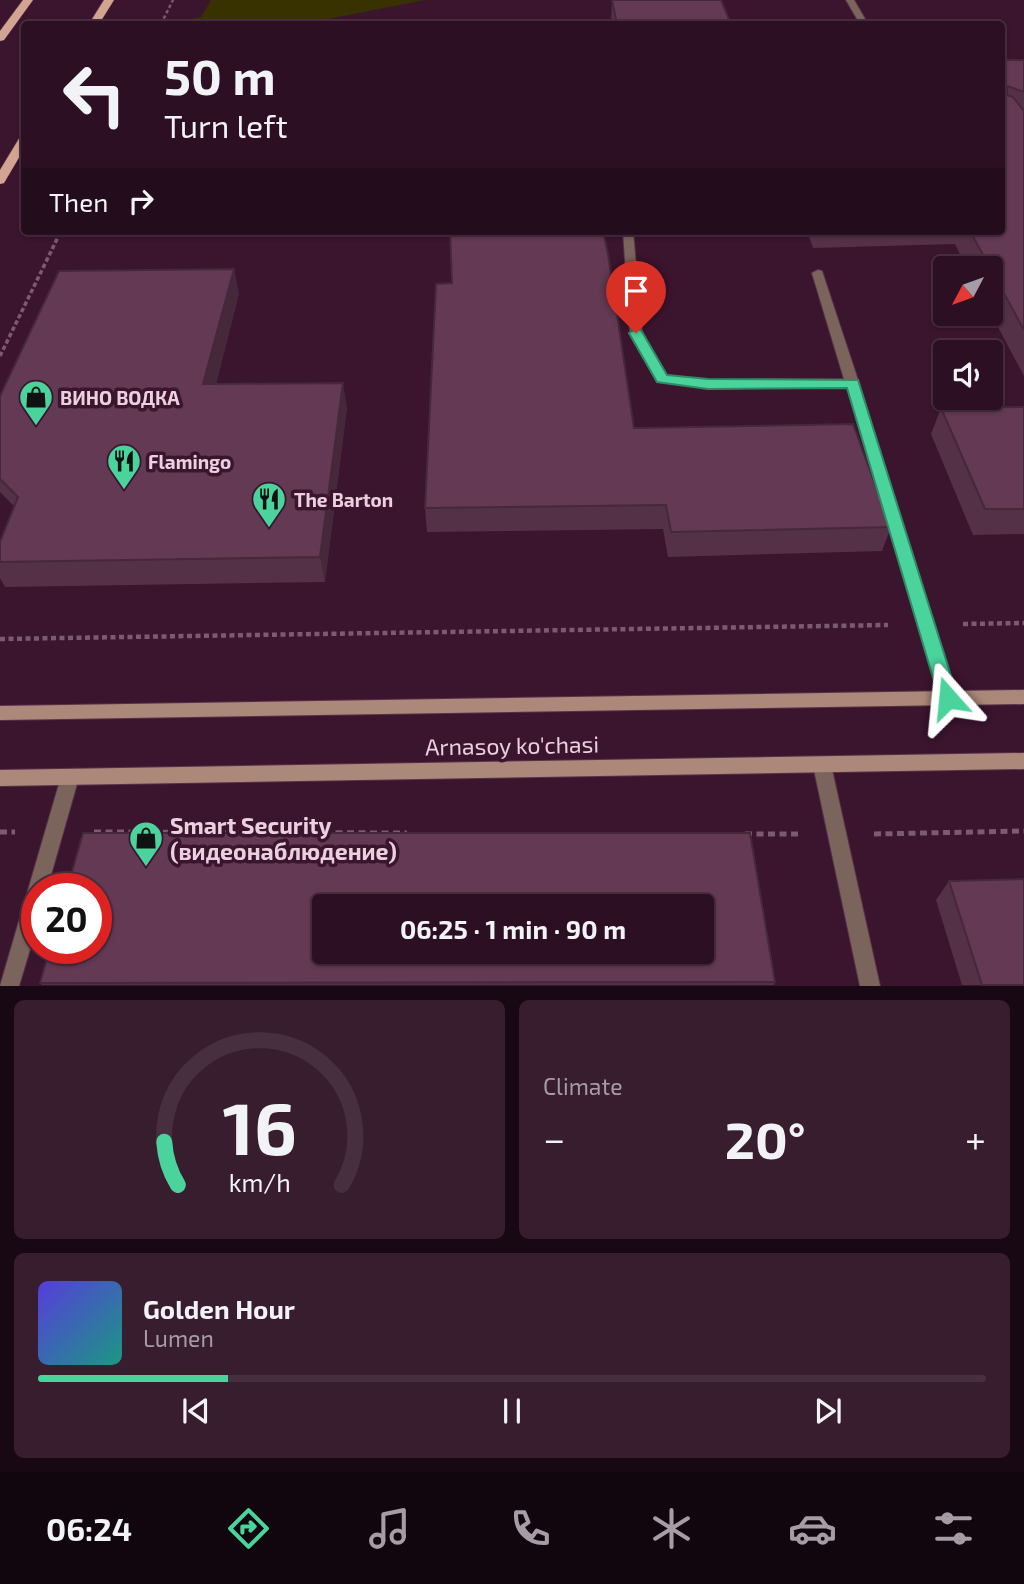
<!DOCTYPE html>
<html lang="en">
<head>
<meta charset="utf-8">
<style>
	:root { --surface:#2c0f22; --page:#381d2f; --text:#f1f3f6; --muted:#a69ca5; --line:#482f40; --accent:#4ad49c }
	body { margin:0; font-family:"Exo 2",sans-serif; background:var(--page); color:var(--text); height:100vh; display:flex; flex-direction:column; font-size:26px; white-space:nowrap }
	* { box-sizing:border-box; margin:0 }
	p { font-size:23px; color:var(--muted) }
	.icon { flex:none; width:38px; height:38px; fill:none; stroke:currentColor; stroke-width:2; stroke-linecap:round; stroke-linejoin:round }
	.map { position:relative; height:986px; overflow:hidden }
	.drawer { display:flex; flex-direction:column; gap:14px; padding:14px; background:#180813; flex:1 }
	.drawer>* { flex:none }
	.banner { position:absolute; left:21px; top:21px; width:984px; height:214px; border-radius:7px; box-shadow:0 2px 5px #0004,0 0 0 2px var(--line); background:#2c0f22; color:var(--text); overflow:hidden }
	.needle { width:46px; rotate:229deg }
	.controls { position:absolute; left:933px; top:256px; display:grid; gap:14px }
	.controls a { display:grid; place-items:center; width:70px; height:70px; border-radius:7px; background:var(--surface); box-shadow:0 2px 5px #0004,0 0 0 2px var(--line); font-size:35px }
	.speed { position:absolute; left:21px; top:873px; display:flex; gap:14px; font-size:35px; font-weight:700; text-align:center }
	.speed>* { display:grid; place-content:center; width:91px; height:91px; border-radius:50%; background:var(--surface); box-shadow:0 2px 5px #0004,0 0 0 2px var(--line); line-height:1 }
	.speed .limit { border:10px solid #d22; background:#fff; color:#111 }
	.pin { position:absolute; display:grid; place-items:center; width:60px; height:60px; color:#fff; margin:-72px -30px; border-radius:50% 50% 50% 0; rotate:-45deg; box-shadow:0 0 7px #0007 }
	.pin .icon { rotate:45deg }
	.me { position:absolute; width:77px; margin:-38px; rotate:342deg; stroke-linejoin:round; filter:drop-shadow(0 0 5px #0008) }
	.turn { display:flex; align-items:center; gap:24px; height:147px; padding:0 28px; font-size:32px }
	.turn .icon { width:91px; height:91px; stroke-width:2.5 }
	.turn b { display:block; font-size:49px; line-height:60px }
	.then { display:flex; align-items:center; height:66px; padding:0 28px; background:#0003; gap:14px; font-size:26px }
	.big { font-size:52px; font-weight:700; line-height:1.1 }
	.drawer .card { flex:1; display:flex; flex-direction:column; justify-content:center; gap:10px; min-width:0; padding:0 24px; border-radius:10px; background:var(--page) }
	.drawer .dial { align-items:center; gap:0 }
	.dial svg { height:182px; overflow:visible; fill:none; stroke:var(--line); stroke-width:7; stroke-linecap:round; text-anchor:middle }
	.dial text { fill:var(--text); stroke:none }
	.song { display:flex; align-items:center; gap:21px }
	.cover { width:84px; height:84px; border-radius:10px; background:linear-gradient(135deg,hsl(250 70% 55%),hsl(170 70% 35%)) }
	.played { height:7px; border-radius:4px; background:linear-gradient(90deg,var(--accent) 20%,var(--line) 20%) }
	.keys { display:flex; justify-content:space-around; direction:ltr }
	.heat { display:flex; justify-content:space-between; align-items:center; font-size:38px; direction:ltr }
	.drawer .tiles { flex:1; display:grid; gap:14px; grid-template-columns:1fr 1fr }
	.card:last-child { grid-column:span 2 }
	.trip { position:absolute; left:312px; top:894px; width:402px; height:70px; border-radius:7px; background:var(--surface); box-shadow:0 2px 5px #0004,0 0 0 2px var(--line); font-weight:700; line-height:70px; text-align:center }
	.tab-bar { display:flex; height:112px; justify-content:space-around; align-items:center; background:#12060e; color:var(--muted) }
	.tab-bar .icon { width:49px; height:49px }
	.tab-bar .current { color:var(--accent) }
	.tab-bar b { font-size:32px; color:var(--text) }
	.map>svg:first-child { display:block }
	.green { fill:#373200 }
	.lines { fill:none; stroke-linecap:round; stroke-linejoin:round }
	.lane-casing { stroke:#57324a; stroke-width:2 }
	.secondary-casing { stroke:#57324a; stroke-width:2 }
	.primary-casing { stroke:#57324a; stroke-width:1 }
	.path-far3 { stroke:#7c5a70; stroke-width:2.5; stroke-dasharray:3.5 2.5; stroke-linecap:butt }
	.path-far2 { stroke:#7c5a70; stroke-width:3.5; stroke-dasharray:4.5 2.5; stroke-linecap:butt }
	.path-far1 { stroke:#7c5a70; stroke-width:4.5; stroke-dasharray:5 3.5; stroke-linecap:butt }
	.path { stroke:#7c5a70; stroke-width:5; stroke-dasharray:7 4.5; stroke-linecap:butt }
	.lane { fill:#7b645b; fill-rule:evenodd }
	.secondary { fill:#ac887a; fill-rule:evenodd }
	.primary { fill:#d2a491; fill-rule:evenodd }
	.wall { fill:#553147 }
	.shaded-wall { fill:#45283a }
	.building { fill:#633953; stroke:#45283a; stroke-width:2; fill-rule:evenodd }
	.route { fill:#4ad49c; stroke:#308a65; stroke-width:2 }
	.labels { text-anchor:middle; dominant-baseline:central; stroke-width:7; stroke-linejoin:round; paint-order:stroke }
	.poi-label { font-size:19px; font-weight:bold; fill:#ebd0df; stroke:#3b142e; text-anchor:start }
	.near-street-label { font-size:23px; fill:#ebd0df; stroke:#3b142e }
	.near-poi-label { font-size:23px; font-weight:bold; fill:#ebd0df; stroke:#3b142e; text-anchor:start }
</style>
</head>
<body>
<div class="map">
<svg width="1024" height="986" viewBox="0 0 1024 986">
	<rect width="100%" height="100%" fill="#3b142e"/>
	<path class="green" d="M 211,0 L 425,0 L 318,21 L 267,24 L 181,24 L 185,20 L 201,17 Z"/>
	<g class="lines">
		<g class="lane-casing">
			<g id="lane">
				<path d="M 846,0 L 854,0 L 868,24 L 860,24 Z"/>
				<path d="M 623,231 L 633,231 L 642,333 L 666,375 L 708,380 L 844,379 L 812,273 L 818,270 L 822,271 L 859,383 L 956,698 L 954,703 L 948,705 L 942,703 L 940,698 L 847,387 L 708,388 L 658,382 L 630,333 Z"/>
				<path d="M 822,757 L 828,760 L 831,765 L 880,986 L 860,986 L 813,765 L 816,760 Z"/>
				<path d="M 70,769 L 76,771 L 79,777 L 47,889 L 37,889 L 37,926 L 19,986 L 0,986 L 61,777 L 64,771 Z"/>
			</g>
		</g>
		<g class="secondary-casing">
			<g id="secondary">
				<path d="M 1024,690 L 1024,704 L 0,720 L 0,706 Z"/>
				<path d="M 1024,753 L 1024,769 L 0,786 L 0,770 Z"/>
			</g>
		</g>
		<g class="primary-casing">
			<g id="primary">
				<path d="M 23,0 L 33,0 L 4,40 L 0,41 L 0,31 Z"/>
				<path d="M 104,0 L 114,0 L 99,24 L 89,24 Z"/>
				<path d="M 20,137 L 24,137 L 24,149 L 4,183 L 0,184 L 0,170 Z"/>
			</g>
		</g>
		<path class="path-far3" d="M 161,24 L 173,0"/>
		<path class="path-far2" d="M 0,356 L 61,231"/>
		<g class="path-far1">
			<path d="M 963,624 L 1024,623"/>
			<path d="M 0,639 L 888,625"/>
		</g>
		<g class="path">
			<path d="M 0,832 L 15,832"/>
			<path d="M 94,832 L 407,833"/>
			<path d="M 745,834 L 799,834"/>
			<path d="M 874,834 L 1024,831"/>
		</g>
		<use href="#lane" class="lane"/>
		<use href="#secondary" class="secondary"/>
		<use href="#primary" class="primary"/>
	</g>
	<g class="wall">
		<path d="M 612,0 L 731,24 L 611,24 Z"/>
		<path d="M 1001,60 L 1024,60 L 1024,376 L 990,312 L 990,268 L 967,268 L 955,244 L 813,248 L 807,231 L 1001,231 Z"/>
		<path d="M 452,283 L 634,428 L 891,527 L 882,551 L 668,557 L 663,529 L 427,532 L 425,508 Z"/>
		<path d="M 239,293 L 216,384 L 347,407 L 325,582 L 5,587 L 0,578 L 0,542 L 14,506 L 0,492 L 0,396 Z"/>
		<path d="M 1024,407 L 1024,534 L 973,535 L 931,434 L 941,408 Z"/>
		<path d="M 949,881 L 1024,985 L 962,985 L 936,900 Z"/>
		<path d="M 775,982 L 774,985 L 42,985 L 40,983 Z"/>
	</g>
	<g class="shaded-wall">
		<path d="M 234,269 L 239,293 L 210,409 L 203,384 Z"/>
		<path d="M 343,383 L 347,407 L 325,582 L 320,557 Z"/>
	</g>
	<g class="building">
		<path d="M 612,0 L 721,0 L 731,24 L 617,24 Z"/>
		<path d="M 1001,60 L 1024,60 L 1024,92 L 1007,86 L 1007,95 L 1013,97 L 1024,111 L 1024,330 L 970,231 L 1001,231 Z"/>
		<path d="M 450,231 L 603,231 L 608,254 L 634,428 L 853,424 L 891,527 L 671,532 L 666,505 L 425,508 L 436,284 L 452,283 Z"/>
		<path d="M 234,269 L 203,384 L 343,383 L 320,557 L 0,562 L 0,542 L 18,497 L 0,479 L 0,396 L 59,271 Z"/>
		<path d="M 1024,407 L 1024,509 L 985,509 L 941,408 Z"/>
		<path d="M 83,833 L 750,833 L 775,982 L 40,983 L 50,948 L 96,948 L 96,889 L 67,889 ZM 324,906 L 702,906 L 702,952 L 324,952 Z"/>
		<path d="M 1024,879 L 1024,985 L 982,985 L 949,881 Z"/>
	</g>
	<path class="route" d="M 636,329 L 641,330 L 667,375 L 708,379 L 858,380 L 958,698 L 955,704 L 948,706 L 941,704 L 939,698 L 847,388 L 708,389 L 657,382 L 629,333 Z"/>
	<defs>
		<g id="shop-pin" transform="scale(1.75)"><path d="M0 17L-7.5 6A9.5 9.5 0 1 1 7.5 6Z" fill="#4ad49c" stroke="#3b142e"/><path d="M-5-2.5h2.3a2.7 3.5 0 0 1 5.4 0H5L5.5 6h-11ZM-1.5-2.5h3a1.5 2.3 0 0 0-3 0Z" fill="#111"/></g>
		<g id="restaurant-pin" transform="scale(1.75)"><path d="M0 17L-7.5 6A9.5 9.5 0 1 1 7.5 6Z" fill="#4ad49c" stroke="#3b142e"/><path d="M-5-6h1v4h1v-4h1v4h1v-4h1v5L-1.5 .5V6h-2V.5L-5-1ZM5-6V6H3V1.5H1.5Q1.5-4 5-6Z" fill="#111"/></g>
	</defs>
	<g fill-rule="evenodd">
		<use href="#shop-pin" x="36" y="397"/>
		<use href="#restaurant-pin" x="124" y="461"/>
		<use href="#restaurant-pin" x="269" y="499"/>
		<use href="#shop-pin" x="146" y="838"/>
	</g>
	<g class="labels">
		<g class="poi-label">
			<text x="60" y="397">ВИНО ВОДКА</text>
			<text x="148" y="461">Flamingo</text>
			<text x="294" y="499">The Barton</text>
		</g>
		<g class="near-street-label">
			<text transform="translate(512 745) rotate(-1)">Arnasoy ko'chasi</text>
		</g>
		<g class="near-poi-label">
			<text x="170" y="825">Smart Security<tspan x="170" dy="26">(видеонаблюдение)</tspan></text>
		</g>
	</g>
</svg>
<div class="controls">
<a><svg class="needle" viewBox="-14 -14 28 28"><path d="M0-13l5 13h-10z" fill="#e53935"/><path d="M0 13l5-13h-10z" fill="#a69ca5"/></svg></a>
<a><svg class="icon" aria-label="sound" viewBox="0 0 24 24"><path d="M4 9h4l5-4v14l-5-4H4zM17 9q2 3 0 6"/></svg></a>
</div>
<div class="speed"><div class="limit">20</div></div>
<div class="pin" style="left:636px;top:333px;background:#d93025"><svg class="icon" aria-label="arrive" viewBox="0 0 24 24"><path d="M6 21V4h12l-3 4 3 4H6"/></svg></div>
<svg class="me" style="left:948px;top:698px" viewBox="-20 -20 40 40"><path d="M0-17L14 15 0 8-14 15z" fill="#4ad49c" stroke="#fff" stroke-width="4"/></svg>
<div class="trip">06:25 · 1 min · 90 m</div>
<div class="banner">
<div class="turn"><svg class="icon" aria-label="left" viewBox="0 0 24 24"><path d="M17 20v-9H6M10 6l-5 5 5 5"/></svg><div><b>50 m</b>Turn left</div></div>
<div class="then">Then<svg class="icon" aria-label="right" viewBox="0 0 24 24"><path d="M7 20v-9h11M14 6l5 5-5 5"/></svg></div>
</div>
</div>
<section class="drawer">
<div class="tiles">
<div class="card dial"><svg viewBox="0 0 100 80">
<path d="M14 69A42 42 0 1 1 86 69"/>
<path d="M14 69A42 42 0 0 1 8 50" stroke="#4ad49c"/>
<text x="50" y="56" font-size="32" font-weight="700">16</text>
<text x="50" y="72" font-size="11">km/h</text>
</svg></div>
<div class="card"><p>Climate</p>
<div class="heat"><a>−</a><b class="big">20°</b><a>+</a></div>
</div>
<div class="card">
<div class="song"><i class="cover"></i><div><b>Golden Hour</b><p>Lumen</p></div></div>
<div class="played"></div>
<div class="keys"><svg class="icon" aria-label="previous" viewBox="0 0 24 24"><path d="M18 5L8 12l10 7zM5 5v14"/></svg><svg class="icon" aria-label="pause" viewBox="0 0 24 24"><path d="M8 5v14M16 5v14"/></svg><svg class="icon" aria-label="next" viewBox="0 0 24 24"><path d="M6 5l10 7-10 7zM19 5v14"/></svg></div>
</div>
</div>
</section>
<nav class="tab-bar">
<b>06:24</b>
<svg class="icon current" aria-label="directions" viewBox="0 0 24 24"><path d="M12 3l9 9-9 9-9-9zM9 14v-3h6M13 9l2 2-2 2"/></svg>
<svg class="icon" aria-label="music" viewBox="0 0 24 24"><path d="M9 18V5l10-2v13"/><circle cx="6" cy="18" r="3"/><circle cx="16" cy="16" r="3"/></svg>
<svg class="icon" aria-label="phone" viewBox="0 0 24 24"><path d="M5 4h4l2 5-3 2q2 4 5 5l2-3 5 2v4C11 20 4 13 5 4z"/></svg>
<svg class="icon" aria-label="climate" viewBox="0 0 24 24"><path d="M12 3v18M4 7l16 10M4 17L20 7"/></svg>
<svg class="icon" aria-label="car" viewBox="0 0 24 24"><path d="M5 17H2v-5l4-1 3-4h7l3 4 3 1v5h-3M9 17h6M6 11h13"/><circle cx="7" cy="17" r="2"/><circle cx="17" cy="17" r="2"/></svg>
<svg class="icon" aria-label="filters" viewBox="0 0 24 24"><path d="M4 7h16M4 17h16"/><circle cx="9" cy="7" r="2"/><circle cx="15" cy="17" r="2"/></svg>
</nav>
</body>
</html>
